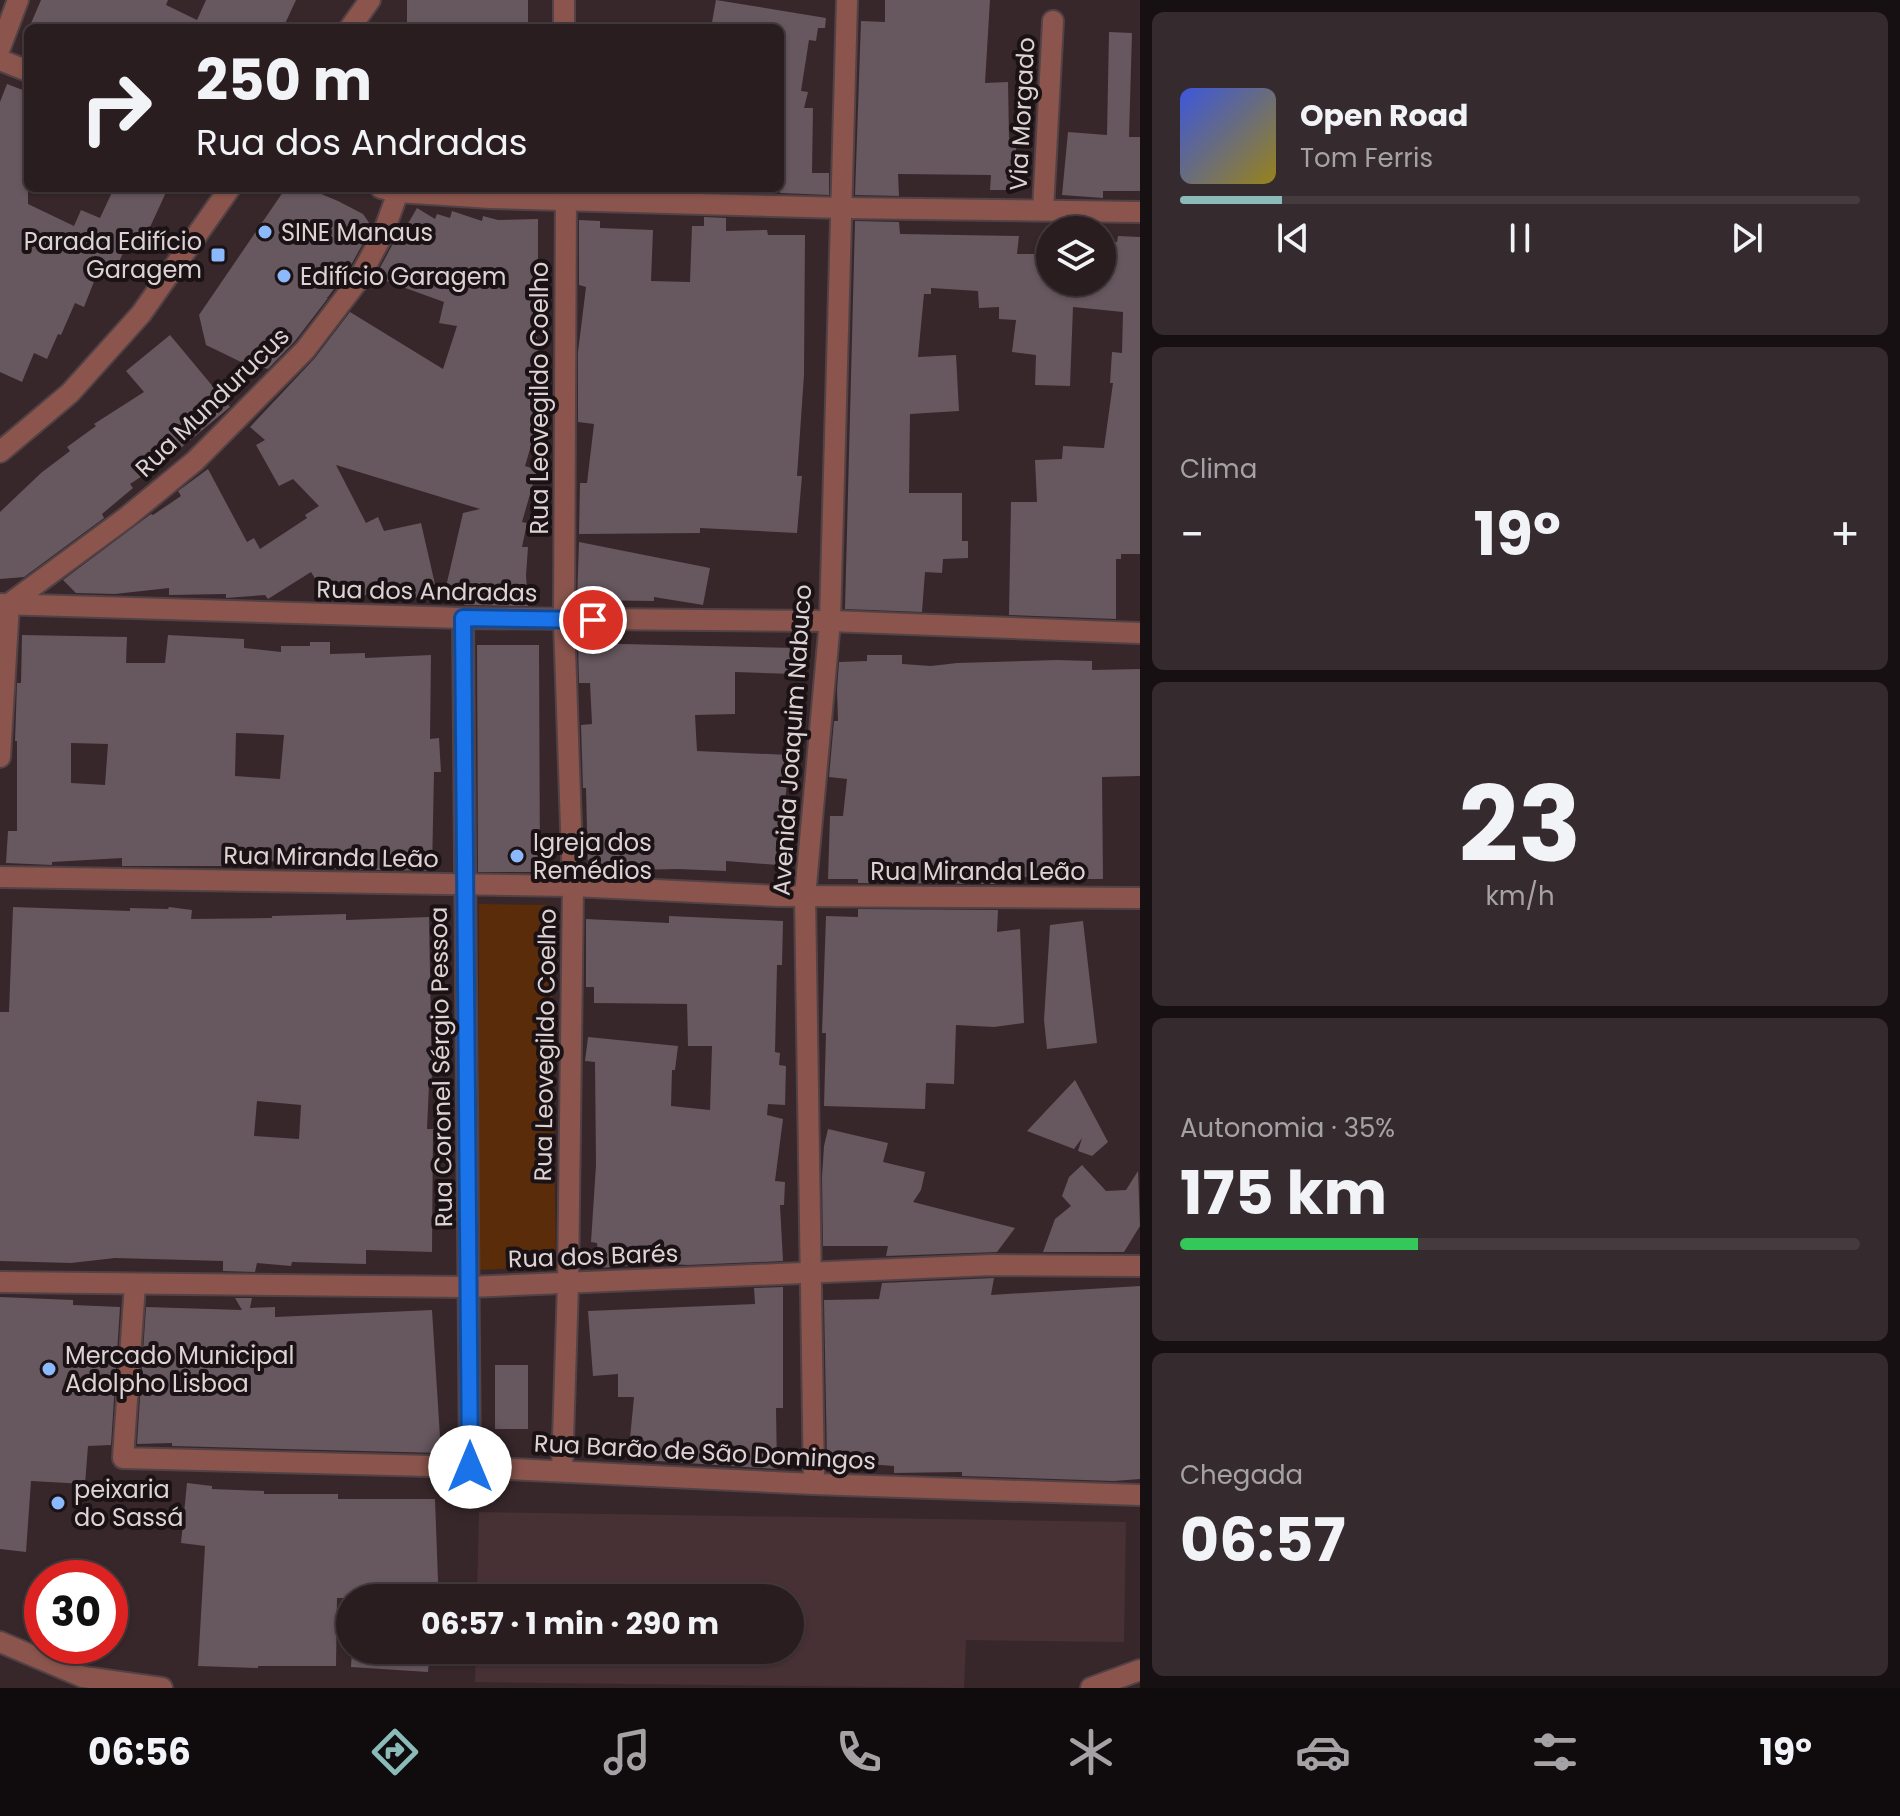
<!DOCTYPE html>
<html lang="pt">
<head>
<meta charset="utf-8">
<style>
	:root { --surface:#291d20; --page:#352a2d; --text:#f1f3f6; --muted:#a5a2a5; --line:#453b3e; --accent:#8bbbb9 }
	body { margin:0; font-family:Poppins,sans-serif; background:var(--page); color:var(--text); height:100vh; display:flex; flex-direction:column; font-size:30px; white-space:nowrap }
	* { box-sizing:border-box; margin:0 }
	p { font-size:26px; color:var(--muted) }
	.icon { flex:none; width:44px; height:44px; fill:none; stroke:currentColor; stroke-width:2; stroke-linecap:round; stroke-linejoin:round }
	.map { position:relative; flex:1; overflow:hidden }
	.drawer { display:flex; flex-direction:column; gap:12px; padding:12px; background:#171012; width:760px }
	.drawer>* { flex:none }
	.hud { position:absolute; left:24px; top:24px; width:760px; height:168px; border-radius:12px; box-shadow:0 2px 6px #0004,0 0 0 2px var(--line); background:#291d20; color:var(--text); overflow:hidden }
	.tools { position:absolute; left:1036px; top:216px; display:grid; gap:16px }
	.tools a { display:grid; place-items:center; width:80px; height:80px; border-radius:50%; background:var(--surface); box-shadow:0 2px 6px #0004,0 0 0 2px var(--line); font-size:40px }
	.speed { position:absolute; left:24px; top:1560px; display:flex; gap:16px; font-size:40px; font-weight:700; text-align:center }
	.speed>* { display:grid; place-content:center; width:104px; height:104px; border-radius:50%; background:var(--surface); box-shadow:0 2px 6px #0004,0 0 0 2px var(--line); line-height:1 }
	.speed .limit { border:12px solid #d22; background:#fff; color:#111 }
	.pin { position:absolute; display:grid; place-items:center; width:68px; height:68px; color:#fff; margin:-34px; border:4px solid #fff; border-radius:50%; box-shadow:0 2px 8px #0007 }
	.me { position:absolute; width:88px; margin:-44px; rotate:0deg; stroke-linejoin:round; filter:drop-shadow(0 0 6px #0008) }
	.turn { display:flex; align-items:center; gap:28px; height:168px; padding:0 40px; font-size:36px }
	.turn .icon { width:104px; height:104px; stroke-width:2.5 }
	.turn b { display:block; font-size:56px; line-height:68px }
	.big { font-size:60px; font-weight:700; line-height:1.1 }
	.drawer .tile { flex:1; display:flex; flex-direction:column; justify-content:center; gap:12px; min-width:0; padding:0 28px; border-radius:12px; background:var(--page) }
	.drawer .dial { align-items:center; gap:0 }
	.dial b { font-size:104px; line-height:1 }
	.song { display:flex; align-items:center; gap:24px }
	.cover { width:96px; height:96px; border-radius:12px; background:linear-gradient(135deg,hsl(230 70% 55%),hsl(50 70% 35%)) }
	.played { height:8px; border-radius:4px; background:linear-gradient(90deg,var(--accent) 15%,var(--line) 15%) }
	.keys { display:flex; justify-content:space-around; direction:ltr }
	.heat { display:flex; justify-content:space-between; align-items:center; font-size:44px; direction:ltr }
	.charge { height:12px; border-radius:6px; background:linear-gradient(90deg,#34c759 35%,var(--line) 0) }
	.trip { position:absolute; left:336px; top:1584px; width:468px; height:80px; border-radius:40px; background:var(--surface); box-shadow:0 2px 6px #0004,0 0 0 2px var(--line); font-weight:700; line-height:80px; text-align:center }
	.tabs { display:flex; height:128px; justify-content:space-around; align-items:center; background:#100c0d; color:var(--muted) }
	.tabs .icon { width:56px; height:56px }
	.tabs .selected { color:var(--accent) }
	.tabs b { font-size:36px; color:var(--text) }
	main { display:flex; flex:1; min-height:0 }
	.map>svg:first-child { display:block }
	.built { fill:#473135 }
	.green { fill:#5b2c0a }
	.building { fill:#67575f; fill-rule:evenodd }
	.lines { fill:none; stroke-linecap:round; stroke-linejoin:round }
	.minor-casing { stroke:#524245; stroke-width:24 }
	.minor { stroke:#8b554d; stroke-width:20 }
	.route-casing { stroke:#114b97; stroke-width:20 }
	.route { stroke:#1a73e8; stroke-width:14 }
	.poi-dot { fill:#8cb9fc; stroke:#1a1214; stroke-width:3 }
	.labels { text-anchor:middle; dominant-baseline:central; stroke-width:8; stroke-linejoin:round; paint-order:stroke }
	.street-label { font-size:24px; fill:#ddd2d4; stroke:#1a1214 }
	.poi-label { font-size:24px; fill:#ddd2d4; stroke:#1a1214; text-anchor:start }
</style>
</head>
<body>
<main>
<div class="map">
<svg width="1140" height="1688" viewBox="0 0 1140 1688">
	<rect width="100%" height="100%" fill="#37272a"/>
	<path class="built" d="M 479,1512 L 1126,1522 L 1124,1642 L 966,1640 L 964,1688 L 475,1682 L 476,1650 L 790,1650 L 790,1598 L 477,1598 Z"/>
	<path class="green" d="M 479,904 L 551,905 L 556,1266 L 479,1270 Z"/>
	<g class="building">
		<path d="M 41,0 L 168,0 L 166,5 L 197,20 L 206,0 L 296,0 L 283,28 L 29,28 Z"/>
		<rect x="407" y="0" width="121" height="28"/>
		<path d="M 716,0 L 826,18 L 825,28 L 818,28 L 816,41 L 809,40 L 801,91 L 808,92 L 804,108 L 813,108 L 812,173 L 829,173 L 829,195 L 780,193 L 780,28 L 711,28 Z"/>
		<path d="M 885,0 L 990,0 L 985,83 L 1008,82 L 1009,138 L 1016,138 L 1016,190 L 990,190 L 991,175 L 898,174 L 899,196 L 855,195 L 861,21 L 885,22 Z"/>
		<path d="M 1109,32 L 1132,33 L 1129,137 L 1140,137 L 1140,191 L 1103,191 L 1103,198 L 1062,195 L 1068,132 L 1107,135 Z"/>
		<path d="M 7,84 L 28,92 L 28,204 L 74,226 L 81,210 L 100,218 L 114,188 L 168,188 L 145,238 L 140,236 L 133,252 L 125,249 L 116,268 L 106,264 L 95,279 L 84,307 L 75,303 L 61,335 L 58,334 L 47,359 L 34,353 L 22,382 L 0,372 L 0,102 Z"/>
		<path d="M 298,190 L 314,191 L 338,201 L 363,214 L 372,227 L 350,267 L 328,297 L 326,297 L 328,298 L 295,341 L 268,369 L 241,362 L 206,345 L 199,315 L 283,192 Z"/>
		<path d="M 417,208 L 435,219 L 437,214 L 450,218 L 452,211 L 482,221 L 483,216 L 498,220 L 538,219 L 538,267 L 541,267 L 538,304 L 533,303 L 539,356 L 530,376 L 537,378 L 530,410 L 535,412 L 532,424 L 537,425 L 525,466 L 537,470 L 522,522 L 527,523 L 522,547 L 528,547 L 526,575 L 528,606 L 464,605 L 463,587 L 445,591 L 463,513 L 480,509 L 336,465 L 366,523 L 378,517 L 384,531 L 421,523 L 437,593 L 406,600 L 405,594 L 395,599 L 387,582 L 356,601 L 352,594 L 341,601 L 329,601 L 311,572 L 268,599 L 265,595 L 226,598 L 226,594 L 169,595 L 169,588 L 115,594 L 76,593 L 63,580 L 151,514 L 153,515 L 181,496 L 178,491 L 208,469 L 247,542 L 254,538 L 260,549 L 307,518 L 305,515 L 319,506 L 293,479 L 279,486 L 256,445 L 265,440 L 250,427 L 314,359 L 350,312 L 443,369 L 457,326 L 439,323 L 444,302 L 375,277 L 396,238 L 399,239 Z"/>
		<path d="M 704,217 L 726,218 L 726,231 L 767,230 L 768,235 L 805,235 L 804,375 L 797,476 L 802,476 L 797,533 L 700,528 L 700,533 L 579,534 L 580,483 L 587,483 L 594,424 L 578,422 L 578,352 L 586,287 L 579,285 L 579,220 L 600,221 L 600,228 L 653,230 L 651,281 L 690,282 L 692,226 L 704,226 Z"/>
		<path d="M 855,221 L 899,222 L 900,234 L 1019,236 L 1017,254 L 1050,254 L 1050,282 L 1102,282 L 1102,240 L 1117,242 L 1118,236 L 1140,237 L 1140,554 L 1121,554 L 1121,559 L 1116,559 L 1116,619 L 1009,615 L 1011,502 L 1037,502 L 1035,460 L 1062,459 L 1063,446 L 1104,448 L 1113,383 L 1110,383 L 1112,352 L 1122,353 L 1123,312 L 1073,307 L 1070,386 L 1035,385 L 1036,355 L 1012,352 L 1016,320 L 999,319 L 999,307 L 979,308 L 978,291 L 931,288 L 931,294 L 924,294 L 918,357 L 956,355 L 959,411 L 910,414 L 909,493 L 962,493 L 962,541 L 968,541 L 968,558 L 943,559 L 942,573 L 925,572 L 922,612 L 845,609 Z"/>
		<path d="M 170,335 L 230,407 L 165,461 L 130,484 L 133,488 L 102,514 L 104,518 L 24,577 L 0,579 L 0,512 L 41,473 L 70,451 L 67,447 L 96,426 L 94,424 L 144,392 L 126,371 Z"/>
		<path d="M 579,542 L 710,568 L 703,605 L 654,597 L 654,601 L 577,600 Z"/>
		<path d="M 22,635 L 127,637 L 126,663 L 165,663 L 168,635 L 244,639 L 244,648 L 281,652 L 281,646 L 310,646 L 310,642 L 330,642 L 330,654 L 365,653 L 365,658 L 431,655 L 430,739 L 439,738 L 441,772 L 434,772 L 432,871 L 326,869 L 326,864 L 233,859 L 233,866 L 122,866 L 122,858 L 52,862 L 52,865 L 6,863 L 8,831 L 17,831 L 17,741 L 15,741 L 17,683 L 21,683 ZM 236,733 L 284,735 L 280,779 L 235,776 ZM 71,743 L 108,744 L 105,785 L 71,783 Z"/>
		<path d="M 578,643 L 797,648 L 795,674 L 735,672 L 735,714 L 695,715 L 697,751 L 790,755 L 778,865 L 726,861 L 726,871 L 678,869 L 588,871 L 586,788 L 583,788 L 581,725 L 592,724 L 590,683 L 579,683 Z"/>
		<path d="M 477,645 L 539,645 L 540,872 L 478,872 Z"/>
		<path d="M 867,655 L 902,655 L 902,664 L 931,666 L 957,663 L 1057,660 L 1092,661 L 1092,670 L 1140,669 L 1140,776 L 1102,777 L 1103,879 L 1076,879 L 1075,883 L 1017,876 L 1017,884 L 999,882 L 999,884 L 858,883 L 858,879 L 828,879 L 830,816 L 843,816 L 847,779 L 829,777 L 834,721 L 838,721 L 837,690 L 839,662 L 867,661 Z"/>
		<path d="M 13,907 L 130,911 L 130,908 L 168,909 L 169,907 L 192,910 L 191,919 L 272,918 L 272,916 L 346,914 L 346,920 L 429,917 L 432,1085 L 429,1085 L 427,1129 L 433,1129 L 432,1252 L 366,1250 L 366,1264 L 292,1262 L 291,1266 L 257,1263 L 255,1272 L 223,1271 L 223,1261 L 115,1258 L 71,1263 L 0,1261 L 0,1012 L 9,1012 ZM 257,1101 L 301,1105 L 299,1139 L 254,1136 Z"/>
		<path d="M 858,909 L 998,910 L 997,932 L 1020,929 L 1024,1023 L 994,1027 L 956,1025 L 954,1084 L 926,1083 L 925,1109 L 824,1106 L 826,1033 L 822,1033 L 826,916 L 858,917 Z"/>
		<path d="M 669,916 L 783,921 L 782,965 L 777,965 L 775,1052 L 780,1053 L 779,1065 L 786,1066 L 785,1105 L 768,1104 L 767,1115 L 783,1119 L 775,1181 L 785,1182 L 784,1205 L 780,1205 L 783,1261 L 688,1265 L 634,1262 L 634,1265 L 599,1268 L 597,1243 L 591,1242 L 596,1165 L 595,1062 L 585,1061 L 588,1037 L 678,1046 L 675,1070 L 672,1070 L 671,1106 L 710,1110 L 712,1046 L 688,1046 L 687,1004 L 594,1003 L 594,987 L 586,987 L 586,919 L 669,923 Z"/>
		<path d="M 1083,921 L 1097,1043 L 1047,1049 L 1044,1020 L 1050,925 Z"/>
		<path d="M 1075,1080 L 1108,1142 L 1092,1156 L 1078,1151 L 1082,1138 L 1074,1149 L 1027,1131 Z"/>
		<path d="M 828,1129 L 888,1143 L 883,1162 L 925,1172 L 921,1190 L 913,1202 L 1015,1228 L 997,1252 L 886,1256 L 888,1246 L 823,1246 L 822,1177 L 824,1146 Z"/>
		<path d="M 1082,1165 L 1106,1191 L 1126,1190 L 1138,1171 L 1140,1226 L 1124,1252 L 1043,1252 L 1055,1219 L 1071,1206 L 1062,1196 L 1069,1177 Z"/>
		<path d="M 994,1278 L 991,1295 L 1140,1286 L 1140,1479 L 1114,1481 L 962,1476 L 962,1472 L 894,1473 L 894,1466 L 827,1461 L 824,1300 L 879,1299 L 882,1283 Z"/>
		<path d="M 783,1287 L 783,1408 L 776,1408 L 777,1469 L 628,1459 L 634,1397 L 618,1397 L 618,1374 L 593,1376 L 588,1311 L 755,1304 L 754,1288 Z"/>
		<path d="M 0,1297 L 73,1300 L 73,1305 L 120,1307 L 111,1445 L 88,1446 L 85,1484 L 31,1481 L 26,1552 L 0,1549 Z"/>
		<path d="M 235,1298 L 252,1298 L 250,1308 L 275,1307 L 275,1317 L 432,1310 L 441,1453 L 172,1446 L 172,1443 L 137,1444 L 146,1307 L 242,1310 Z"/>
		<rect x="495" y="1365" width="33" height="64"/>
		<path d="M 187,1483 L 212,1486 L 212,1489 L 264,1491 L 264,1494 L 338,1494 L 338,1499 L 435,1499 L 438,1580 L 436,1598 L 337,1598 L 336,1666 L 258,1666 L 258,1668 L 198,1666 L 205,1546 L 181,1543 Z"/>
		<path d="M 352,1650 L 430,1650 L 428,1672 L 351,1667 Z"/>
	</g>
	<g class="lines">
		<g class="minor-casing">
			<g id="minor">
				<path d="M 564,0 L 564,28"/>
				<path d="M 350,28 L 370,0"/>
				<path d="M 0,48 L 18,0"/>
				<path d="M 0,60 L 28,71"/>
				<path d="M 381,188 L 398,192 L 491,198 L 842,208 L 1140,212"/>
				<path d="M 1043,210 L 1053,21"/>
				<path d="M 0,452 L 70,393 L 141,314 L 230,188"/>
				<path d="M 0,604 L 463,618 L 830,621 L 1140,633"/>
				<path d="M 463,618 L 470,1467"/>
				<path d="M 0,757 L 9,604 L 127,517 L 195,461 L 305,350 L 357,282 L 383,234 L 398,192"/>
				<path d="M 0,877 L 573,886 L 778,896 L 1140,898"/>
				<path d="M 0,1282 L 469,1287 L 991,1265 L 1140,1266"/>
				<path d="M 135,1284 L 123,1458 L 470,1467 L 814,1484 L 1140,1495"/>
				<path d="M 562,1471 L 568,1283 L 573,886 L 564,620 L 566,188"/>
				<path d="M 814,1484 L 805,896 L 830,621 L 847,0"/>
				<path d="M 0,1642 L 83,1677 L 162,1688"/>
				<path d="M 1091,1688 L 1140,1670"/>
			</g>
		</g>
		<use href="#minor" class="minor"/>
	</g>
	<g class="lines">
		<g class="route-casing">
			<path id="route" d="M 470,1467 L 463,618 L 593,620"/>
		</g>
		<use href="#route" class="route"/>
	</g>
	<g class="poi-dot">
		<circle cx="265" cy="232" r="8"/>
		<rect x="210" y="247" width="16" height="16" rx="4"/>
		<circle cx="284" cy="276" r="8"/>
		<circle cx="517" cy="856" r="8"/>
		<circle cx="49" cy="1369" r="8"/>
		<circle cx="58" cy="1503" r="8"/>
	</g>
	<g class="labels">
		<g class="street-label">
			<text transform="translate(1022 114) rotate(-87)">Via Morgado</text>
			<text transform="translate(539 398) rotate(-90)">Rua Leovegildo Coelho</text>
			<text transform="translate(212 402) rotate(-44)">Rua Mundurucus</text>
			<text transform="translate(427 591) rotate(1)">Rua dos Andradas</text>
			<text transform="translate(792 740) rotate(-86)">Avenida Joaquim Nabuco</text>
			<text transform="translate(331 857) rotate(1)">Rua Miranda Leão</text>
			<text x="978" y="871">Rua Miranda Leão</text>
			<text transform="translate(545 1045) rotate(-89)">Rua Leovegildo Coelho</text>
			<text transform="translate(441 1067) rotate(-91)">Rua Coronel Sérgio Pessoa</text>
			<text transform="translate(593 1256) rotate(-2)">Rua dos Barés</text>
			<text transform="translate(705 1452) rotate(3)">Rua Barão de São Domingos</text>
		</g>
		<g class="poi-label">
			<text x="281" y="232">SINE Manaus</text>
			<text x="202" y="241" text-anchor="end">Parada Edifício<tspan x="202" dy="28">Garagem</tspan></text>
			<text x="300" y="276">Edifício Garagem</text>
			<text x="533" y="842">Igreja dos<tspan x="533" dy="28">Remédios</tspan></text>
			<text x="65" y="1355">Mercado Municipal<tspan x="65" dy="28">Adolpho Lisboa</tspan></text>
			<text x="74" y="1489">peixaria<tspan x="74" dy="28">do Sassá</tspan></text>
		</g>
	</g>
</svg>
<div class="tools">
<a><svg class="icon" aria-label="layers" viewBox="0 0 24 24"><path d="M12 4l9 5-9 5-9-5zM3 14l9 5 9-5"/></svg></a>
</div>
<div class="speed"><div class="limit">30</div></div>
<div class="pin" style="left:593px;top:620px;background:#d93025"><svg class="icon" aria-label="arrive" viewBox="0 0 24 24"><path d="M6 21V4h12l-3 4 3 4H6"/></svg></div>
<svg class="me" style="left:470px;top:1467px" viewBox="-20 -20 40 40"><circle r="19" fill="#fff"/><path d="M0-13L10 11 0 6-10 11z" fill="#1a73e8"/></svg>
<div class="trip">06:57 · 1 min · 290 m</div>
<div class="hud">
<div class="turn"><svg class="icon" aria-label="right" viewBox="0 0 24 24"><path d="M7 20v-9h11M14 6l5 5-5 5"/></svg><div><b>250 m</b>Rua dos Andradas</div></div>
</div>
</div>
<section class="drawer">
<div class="tile">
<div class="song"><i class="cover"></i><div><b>Open Road</b><p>Tom Ferris</p></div></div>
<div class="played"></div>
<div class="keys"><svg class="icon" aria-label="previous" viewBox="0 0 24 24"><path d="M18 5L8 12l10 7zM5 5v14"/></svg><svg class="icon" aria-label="pause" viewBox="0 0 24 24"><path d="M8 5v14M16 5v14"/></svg><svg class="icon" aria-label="next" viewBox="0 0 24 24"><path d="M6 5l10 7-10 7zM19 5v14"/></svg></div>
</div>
<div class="tile"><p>Clima</p>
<div class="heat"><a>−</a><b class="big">19°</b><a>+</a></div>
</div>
<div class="tile dial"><b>23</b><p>km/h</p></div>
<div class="tile"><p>Autonomia · 35%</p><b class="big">175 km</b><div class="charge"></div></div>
<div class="tile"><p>Chegada</p><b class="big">06:57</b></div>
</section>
</main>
<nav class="tabs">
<b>06:56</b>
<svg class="icon selected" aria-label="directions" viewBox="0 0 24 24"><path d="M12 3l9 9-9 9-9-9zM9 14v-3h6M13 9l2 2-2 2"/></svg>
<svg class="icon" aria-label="music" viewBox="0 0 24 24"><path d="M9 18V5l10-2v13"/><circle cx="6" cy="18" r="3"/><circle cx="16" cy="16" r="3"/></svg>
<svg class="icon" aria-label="phone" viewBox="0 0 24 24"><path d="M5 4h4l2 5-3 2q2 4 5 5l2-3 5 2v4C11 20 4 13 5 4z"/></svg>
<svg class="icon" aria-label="climate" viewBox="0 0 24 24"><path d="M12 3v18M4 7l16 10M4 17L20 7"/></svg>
<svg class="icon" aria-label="car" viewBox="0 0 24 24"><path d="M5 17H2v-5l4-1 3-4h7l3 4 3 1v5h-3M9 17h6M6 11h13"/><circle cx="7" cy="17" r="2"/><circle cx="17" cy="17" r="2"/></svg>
<svg class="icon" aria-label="filters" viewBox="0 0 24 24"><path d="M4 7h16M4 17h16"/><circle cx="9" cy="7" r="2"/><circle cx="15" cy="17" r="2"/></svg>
<b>19°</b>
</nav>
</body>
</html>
